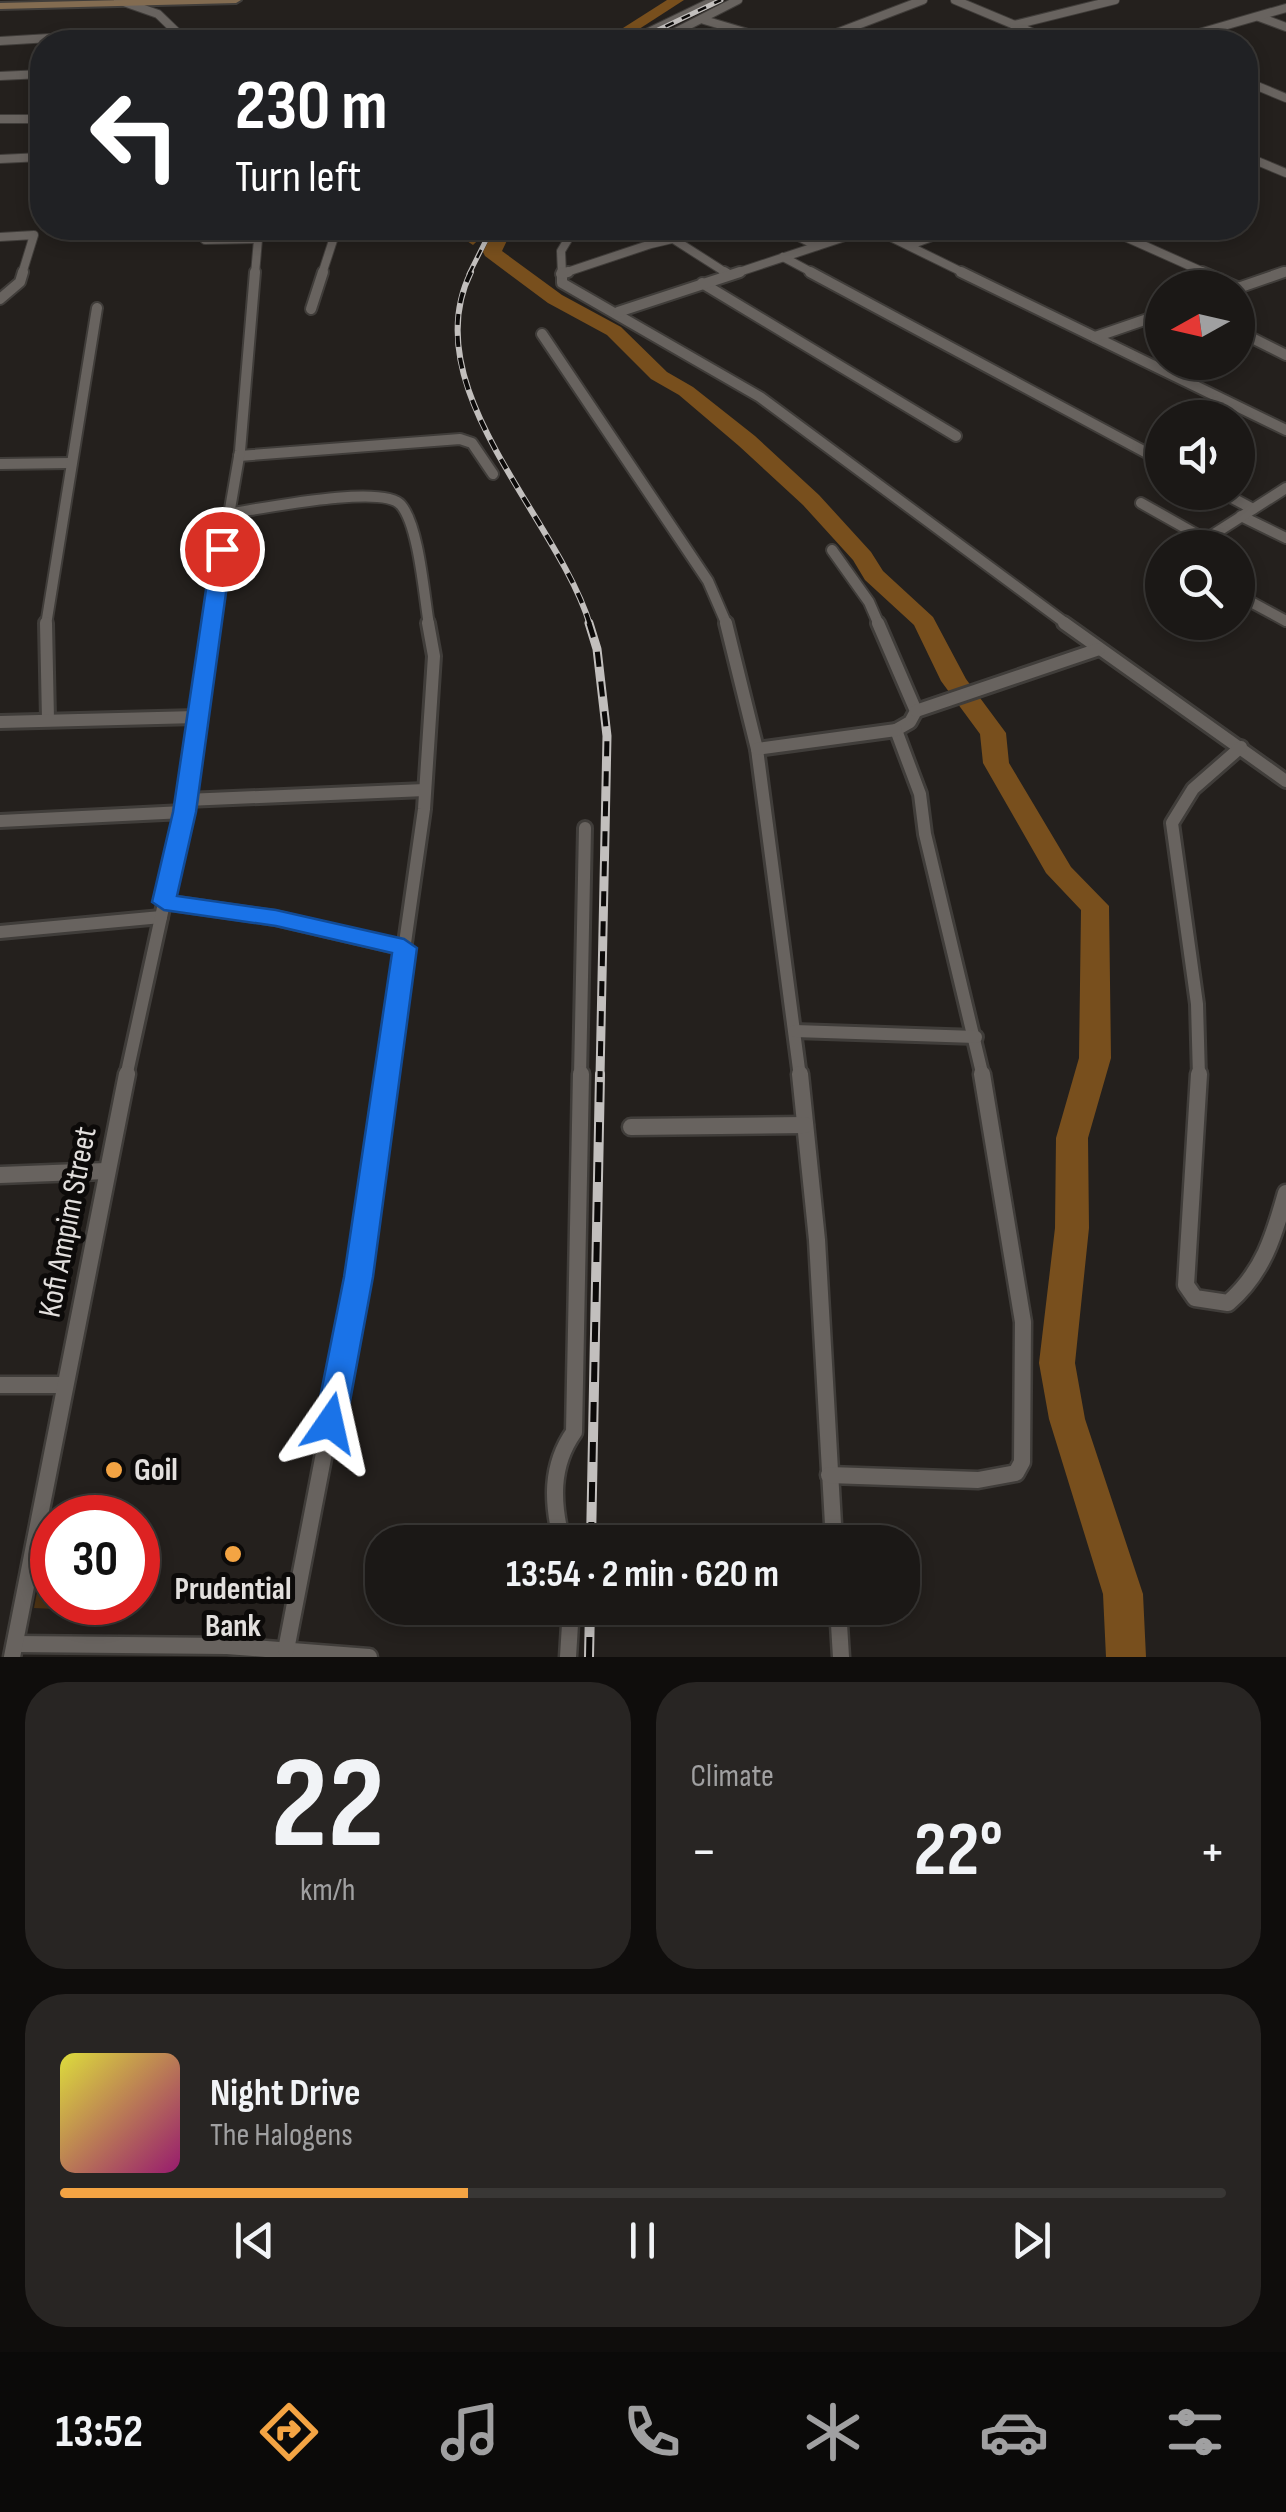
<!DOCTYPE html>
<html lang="en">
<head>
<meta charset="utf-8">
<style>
	:root { --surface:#1b1816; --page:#282523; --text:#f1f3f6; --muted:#a0a0a1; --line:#393735; --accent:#f4a443 }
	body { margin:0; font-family:"Sofia Sans Condensed",sans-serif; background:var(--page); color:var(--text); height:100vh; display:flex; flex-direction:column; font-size:38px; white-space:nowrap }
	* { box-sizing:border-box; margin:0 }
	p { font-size:32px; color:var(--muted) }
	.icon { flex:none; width:55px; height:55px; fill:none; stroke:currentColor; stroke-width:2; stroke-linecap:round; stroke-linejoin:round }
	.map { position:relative; height:1657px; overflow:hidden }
	.sheet { display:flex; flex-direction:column; gap:25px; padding:25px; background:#0f0d0c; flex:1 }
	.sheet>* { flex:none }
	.top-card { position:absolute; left:30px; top:30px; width:1228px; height:210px; border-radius:40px; box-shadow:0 5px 15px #0003,0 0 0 2px var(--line); background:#202124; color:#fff; overflow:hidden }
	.needle { width:65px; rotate:262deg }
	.controls { position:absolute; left:1145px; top:270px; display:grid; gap:20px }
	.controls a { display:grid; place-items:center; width:110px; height:110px; border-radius:50%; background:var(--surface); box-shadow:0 5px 15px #0003,0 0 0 2px var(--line); font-size:50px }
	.speed { position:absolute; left:30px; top:1495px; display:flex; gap:20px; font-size:50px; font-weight:700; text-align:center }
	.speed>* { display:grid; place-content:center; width:130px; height:130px; border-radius:50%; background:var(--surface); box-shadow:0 5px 15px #0003,0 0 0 2px var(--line); line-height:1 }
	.speed .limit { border:15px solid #d22; background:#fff; color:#111 }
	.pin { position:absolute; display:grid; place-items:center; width:85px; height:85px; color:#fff; margin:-42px; border:5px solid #fff; border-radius:50%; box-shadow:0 2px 10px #0007 }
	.me { position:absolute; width:110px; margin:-55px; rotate:11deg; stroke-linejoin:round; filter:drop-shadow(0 0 8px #0008) }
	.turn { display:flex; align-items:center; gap:35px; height:210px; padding:0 40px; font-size:45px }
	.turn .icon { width:130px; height:130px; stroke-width:2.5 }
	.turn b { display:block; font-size:70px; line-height:85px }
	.big { font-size:75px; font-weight:700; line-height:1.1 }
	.sheet .widget { flex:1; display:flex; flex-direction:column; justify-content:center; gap:15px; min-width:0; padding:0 35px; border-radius:40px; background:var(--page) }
	.sheet .dial { align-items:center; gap:0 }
	.dial b { font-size:130px; line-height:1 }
	.song { display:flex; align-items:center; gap:30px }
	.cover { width:120px; height:120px; border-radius:15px; background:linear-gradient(135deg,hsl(60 70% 55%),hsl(320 70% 35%)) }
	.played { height:10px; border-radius:5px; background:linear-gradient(90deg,var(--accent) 35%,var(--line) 35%) }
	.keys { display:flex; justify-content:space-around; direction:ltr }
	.heat { display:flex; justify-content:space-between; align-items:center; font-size:55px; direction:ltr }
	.sheet .tiles { flex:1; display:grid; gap:25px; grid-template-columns:1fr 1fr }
	.widget:last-child { grid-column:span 2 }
	.trip { position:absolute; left:365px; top:1525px; width:555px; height:100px; border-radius:40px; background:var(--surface); box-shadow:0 5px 15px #0003,0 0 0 2px var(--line); font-weight:700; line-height:100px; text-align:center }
	.menu { display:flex; height:160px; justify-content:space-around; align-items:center; background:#0b0a09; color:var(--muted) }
	.menu .icon { width:70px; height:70px }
	.menu .current { color:var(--accent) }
	.menu b { font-size:45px; color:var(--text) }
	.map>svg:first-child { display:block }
	.green { fill:#4c3213 }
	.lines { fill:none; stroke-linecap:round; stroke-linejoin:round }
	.river { fill:#784f1d; fill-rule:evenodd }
	.minor-far3-casing { stroke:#403d3a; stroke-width:10 }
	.minor-far2-casing { stroke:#403d3a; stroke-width:14 }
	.minor-far1-casing { stroke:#403d3a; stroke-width:18 }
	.minor-casing { stroke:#403d3a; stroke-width:21 }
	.secondary-casing { stroke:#403d3a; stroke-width:4 }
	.minor-far3 { stroke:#68635f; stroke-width:8 }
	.minor-far2 { stroke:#68635f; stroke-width:10 }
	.minor-far1 { stroke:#68635f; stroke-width:12 }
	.minor { stroke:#68635f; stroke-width:16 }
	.secondary { fill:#836c51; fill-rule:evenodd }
	.rail-far3-casing { stroke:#c2bfbd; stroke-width:5 }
	.rail-far2-casing { stroke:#c2bfbd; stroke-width:6 }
	.rail-far1-casing { stroke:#c2bfbd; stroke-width:9 }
	.rail-casing { stroke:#c2bfbd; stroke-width:10 }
	.rail-far3 { stroke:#0c0a09; stroke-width:2.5; stroke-dasharray:9; stroke-linecap:butt }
	.rail-far2 { stroke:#0c0a09; stroke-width:4; stroke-dasharray:11; stroke-linecap:butt }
	.rail-far1 { stroke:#0c0a09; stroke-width:5; stroke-dasharray:15; stroke-linecap:butt }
	.rail { stroke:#0c0a09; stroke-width:6; stroke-dasharray:20; stroke-linecap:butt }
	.route { fill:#1a73e8; stroke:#114b97; stroke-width:2.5 }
	.poi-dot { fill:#f4a443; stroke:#0c0a09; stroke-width:4 }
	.labels { text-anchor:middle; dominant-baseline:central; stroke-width:10; stroke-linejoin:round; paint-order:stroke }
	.near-street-label { font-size:32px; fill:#e2dfdd; stroke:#0c0a09 }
	.near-poi-label { font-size:32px; font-weight:bold; fill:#e2dfdd; stroke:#0c0a09; text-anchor:start }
</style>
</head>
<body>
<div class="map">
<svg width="1286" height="1657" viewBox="0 0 1286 1657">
	<rect width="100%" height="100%" fill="#24201d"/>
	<path class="green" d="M 48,1535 L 52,1536 L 52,1602 L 99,1603 L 97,1611 L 34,1608 Z"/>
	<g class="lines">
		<g class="river">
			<path d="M 667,0 L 684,0 L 619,42 L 601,42 Z"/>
			<path d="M 473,228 L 491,228 L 473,245 L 464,239 Z"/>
			<path d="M 495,228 L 513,228 L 502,251 L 562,295 L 621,327 L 667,372 L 693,387 L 755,436 L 819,495 L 871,552 L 883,571 L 933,617 L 966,679 L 1006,733 L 1009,763 L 1071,867 L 1109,906 L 1111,1058 L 1088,1138 L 1089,1228 L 1075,1363 L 1085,1419 L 1143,1594 L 1146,1657 L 1106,1657 L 1103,1594 L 1049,1419 L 1039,1363 L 1055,1228 L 1056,1138 L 1079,1058 L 1081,910 L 1046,873 L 983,763 L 980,734 L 941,681 L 914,625 L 865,580 L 853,560 L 803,505 L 739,446 L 679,395 L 651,379 L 607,335 L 548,303 L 485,256 L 483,252 Z"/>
		</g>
		<g class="minor-far3-casing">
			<g id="minor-far3">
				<path d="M 118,0 L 158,14 L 187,42"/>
				<path d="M 955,0 L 1055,42"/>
				<path d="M 1259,17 L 1286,27"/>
				<path d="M 704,20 L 778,42"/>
				<path d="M 1014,25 L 1115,0"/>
				<path d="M 0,41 L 83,36 L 87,42"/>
				<path d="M 628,42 L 715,0"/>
				<path d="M 656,42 L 738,0"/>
				<path d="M 813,42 L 923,0"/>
				<path d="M 979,42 L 1025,29"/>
				<path d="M 1168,42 L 1286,8"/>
				<path d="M 0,76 L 42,74"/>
				<path d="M 1245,81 L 1286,98"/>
				<path d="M 0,119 L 42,119"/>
				<path d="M 1245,156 L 1286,173"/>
				<path d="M 0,159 L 42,157"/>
				<path d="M 192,228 L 205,240 L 255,239"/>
				<path d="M 656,228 L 728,274"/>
				<path d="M 780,228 L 817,246"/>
				<path d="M 872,228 L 966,274"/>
				<path d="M 1105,228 L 1208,274"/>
				<path d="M 0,237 L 34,235 L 22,274"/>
				<path d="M 910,245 L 957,228"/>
				<path d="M 783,257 L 815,274"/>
				<path d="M 255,274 L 259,228"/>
				<path d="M 322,274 L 337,228"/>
				<path d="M 561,274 L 651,244 L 719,228"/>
				<path d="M 562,274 L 561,251 L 575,228"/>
				<path d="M 733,274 L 872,228"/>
				<path d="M 1277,274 L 1286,271"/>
			</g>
		</g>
		<g class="minor-far2-casing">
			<g id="minor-far2">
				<path d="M 562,272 L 562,283 L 760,397 L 1068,625"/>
				<path d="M 724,272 L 729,275"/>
				<path d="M 810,272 L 1162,461"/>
				<path d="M 961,272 L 1286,430"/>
				<path d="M 1202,272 L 1239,288"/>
				<path d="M 561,274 L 568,272"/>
				<path d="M 702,283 L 956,436"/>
				<path d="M 1238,288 L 1284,272"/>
				<path d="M 0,299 L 20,282 L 23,272"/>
				<path d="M 311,309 L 323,272"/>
				<path d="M 618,312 L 740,272"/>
				<path d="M 1238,331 L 1286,355"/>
				<path d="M 542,334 L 708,581 L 727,625"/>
				<path d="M 1095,337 L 1162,314"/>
				<path d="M 239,456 L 460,439 L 472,443 L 493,474"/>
				<path d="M 0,464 L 70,463"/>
				<path d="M 1221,492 L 1253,509"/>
				<path d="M 1141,503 L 1203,538"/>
				<path d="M 226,514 C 256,510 383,483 401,505 C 419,526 424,596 429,625"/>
				<path d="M 1241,516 L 1286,538"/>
				<path d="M 1192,548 L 1286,488"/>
				<path d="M 832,550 L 869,602 L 879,625"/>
				<path d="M 1238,595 L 1286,621"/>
				<path d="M 46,625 L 97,308"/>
				<path d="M 210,625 L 240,451 L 255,272"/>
			</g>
		</g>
		<g class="minor-far1-casing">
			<g id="minor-far1">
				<path d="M 46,623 L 48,720"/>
				<path d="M 726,623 L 757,749 L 800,1077"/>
				<path d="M 878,623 L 916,711 L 910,722 L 896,730 L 920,794 L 925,834 L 983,1077"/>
				<path d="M 1064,623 L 1286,781"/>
				<path d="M 916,711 L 1099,649"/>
				<path d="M 0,722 L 197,717"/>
				<path d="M 757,749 L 896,730"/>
				<path d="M 186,800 L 425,790"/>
				<path d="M 0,821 L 184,812"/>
				<path d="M 164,902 L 275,918 L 404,948"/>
				<path d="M 0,932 L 161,917"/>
				<path d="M 795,1031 L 976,1037"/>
				<path d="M 126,1077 L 184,812 L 211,623"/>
				<path d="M 386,1077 L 424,809 L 434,656 L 428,623"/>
				<path d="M 580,1077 L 585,828"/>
				<path d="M 1199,1077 L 1197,1004 L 1172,823 L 1193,789 L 1241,747"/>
			</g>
		</g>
		<g class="minor-casing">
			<g id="minor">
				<path d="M 800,1074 L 817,1240 L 834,1542"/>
				<path d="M 1199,1074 L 1186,1285 L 1195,1298 L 1228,1303 C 1263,1273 1274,1236 1286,1193"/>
				<path d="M 631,1127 L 805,1125"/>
				<path d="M 0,1175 L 106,1171"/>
				<path d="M 0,1385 L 64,1385"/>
				<path d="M 829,1475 L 978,1480 L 1016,1473 L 1022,1462 L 1023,1322 L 982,1074"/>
				<path d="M 562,1542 C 552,1503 550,1466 574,1432 L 581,1074"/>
				<path d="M 838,1608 L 841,1657"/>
				<path d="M 15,1644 L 227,1646 L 369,1657"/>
				<path d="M 286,1650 L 358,1277 L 387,1074"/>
				<path d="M 12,1657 L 127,1074"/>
				<path d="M 568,1657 L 571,1608"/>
			</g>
		</g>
		<g class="secondary-casing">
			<path id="secondary" d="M 125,0 L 241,0 L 236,3 L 0,9 L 0,3 Z"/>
		</g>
		<use href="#minor-far3" class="minor-far3"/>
		<use href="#minor-far2" class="minor-far2"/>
		<use href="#minor-far1" class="minor-far1"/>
		<use href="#minor" class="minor"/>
		<use href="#secondary" class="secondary"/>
		<g class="rail-far3-casing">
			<g id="rail-far3">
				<path d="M 633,42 L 721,0"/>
				<path d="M 469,274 L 492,228"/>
			</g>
		</g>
		<g class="rail-far2-casing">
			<path id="rail-far2" d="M 471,272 C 413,388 558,518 590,625"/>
		</g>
		<g class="rail-far1-casing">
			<path id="rail-far1" d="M 589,623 L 597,649 L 607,736 L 600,1077"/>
		</g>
		<g class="rail-casing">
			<g id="rail">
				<path d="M 591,1542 L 600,1074"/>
				<path d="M 589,1657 L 590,1608"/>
			</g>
		</g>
		<use href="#rail-far3" class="rail-far3"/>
		<use href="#rail-far2" class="rail-far2"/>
		<use href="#rail-far1" class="rail-far1"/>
		<use href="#rail" class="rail"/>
	</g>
	<path class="route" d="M 222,543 L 232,549 L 196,812 L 177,896 L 276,910 L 404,939 L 417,948 L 373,1277 L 346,1423 L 341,1433 L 330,1437 L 320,1433 L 315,1423 L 344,1277 L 392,953 L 276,926 L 164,910 L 152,902 L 173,812 L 212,549 Z"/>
	<g class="poi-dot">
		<circle cx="114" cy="1470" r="10"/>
		<circle cx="233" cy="1554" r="10"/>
	</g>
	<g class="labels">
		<g class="near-street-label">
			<text transform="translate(68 1222) rotate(-79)">Kofi Ampim Street</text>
		</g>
		<g class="near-poi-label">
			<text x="134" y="1470">Goil</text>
			<text x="233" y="1589" text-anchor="middle">Prudential<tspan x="233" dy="37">Bank</tspan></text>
		</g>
	</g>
</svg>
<div class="controls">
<a><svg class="needle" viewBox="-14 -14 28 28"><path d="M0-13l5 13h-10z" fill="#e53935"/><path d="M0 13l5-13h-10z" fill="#a0a0a1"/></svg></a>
<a><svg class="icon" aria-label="sound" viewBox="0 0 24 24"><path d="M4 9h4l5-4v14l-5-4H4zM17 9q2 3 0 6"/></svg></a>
<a><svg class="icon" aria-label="search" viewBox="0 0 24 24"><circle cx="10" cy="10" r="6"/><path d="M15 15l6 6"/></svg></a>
</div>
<div class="speed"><div class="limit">30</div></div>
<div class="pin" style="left:222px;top:549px;background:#d93025"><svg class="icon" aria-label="arrive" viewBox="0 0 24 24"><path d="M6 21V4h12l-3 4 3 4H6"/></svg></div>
<svg class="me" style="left:330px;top:1423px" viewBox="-20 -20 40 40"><path d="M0-17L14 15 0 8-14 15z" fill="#1a73e8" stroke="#fff" stroke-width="4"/></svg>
<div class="trip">13:54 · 2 min · 620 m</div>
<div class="top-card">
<div class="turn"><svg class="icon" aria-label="left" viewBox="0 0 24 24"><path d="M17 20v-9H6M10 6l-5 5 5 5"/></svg><div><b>230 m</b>Turn left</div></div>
</div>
</div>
<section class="sheet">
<div class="tiles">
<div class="widget dial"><b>22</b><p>km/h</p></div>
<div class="widget"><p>Climate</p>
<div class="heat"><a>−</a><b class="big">22°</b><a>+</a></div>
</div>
<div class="widget">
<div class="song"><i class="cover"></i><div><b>Night Drive</b><p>The Halogens</p></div></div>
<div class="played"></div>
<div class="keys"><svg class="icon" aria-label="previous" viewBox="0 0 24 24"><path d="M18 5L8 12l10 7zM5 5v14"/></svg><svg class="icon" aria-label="pause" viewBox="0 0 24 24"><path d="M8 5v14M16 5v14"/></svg><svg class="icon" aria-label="next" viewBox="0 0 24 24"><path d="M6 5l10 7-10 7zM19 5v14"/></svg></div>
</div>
</div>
</section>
<nav class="menu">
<b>13:52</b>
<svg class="icon current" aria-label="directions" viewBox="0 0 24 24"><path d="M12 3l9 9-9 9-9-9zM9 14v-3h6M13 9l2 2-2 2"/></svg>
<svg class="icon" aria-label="music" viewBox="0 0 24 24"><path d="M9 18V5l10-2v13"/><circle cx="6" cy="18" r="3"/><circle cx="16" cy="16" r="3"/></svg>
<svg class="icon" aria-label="phone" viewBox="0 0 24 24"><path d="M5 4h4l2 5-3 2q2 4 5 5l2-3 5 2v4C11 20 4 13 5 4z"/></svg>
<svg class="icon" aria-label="climate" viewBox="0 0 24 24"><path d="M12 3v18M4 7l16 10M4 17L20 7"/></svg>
<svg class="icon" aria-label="car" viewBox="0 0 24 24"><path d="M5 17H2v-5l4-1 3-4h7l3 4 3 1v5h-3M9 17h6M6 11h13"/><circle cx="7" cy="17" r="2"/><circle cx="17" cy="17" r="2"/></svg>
<svg class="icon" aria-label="filters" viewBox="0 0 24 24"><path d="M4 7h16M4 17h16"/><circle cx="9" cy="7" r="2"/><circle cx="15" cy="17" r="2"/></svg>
</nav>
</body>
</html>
